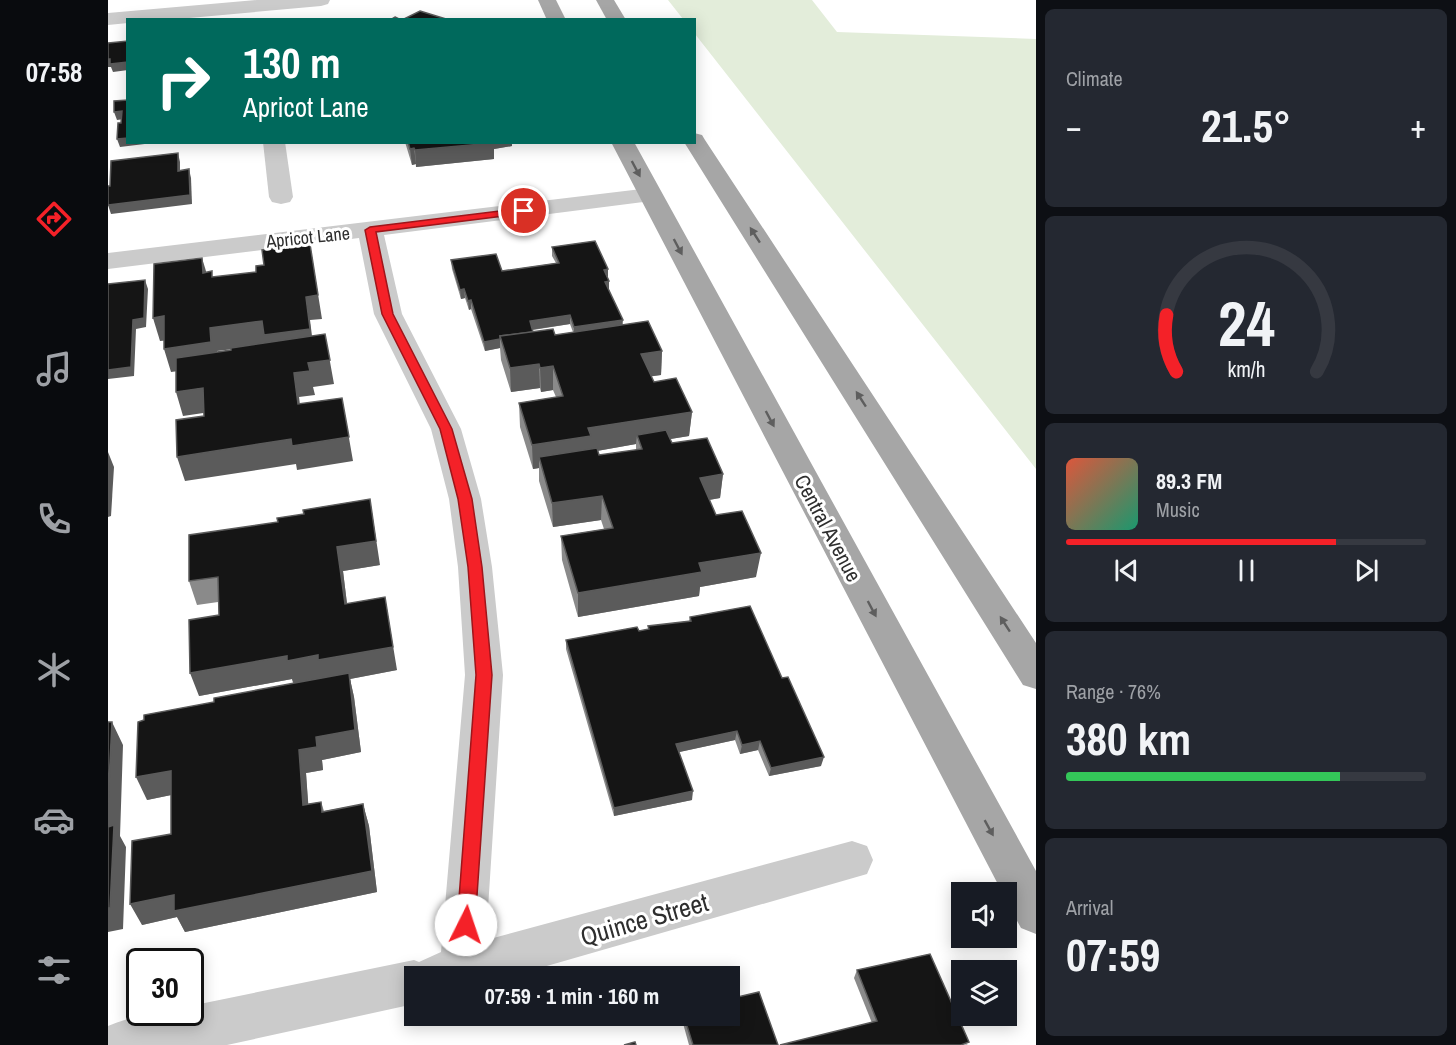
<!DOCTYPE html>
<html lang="en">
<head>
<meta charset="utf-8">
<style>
	:root { --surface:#171b24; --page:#242831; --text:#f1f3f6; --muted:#9ea1a6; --line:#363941; --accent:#f42128 }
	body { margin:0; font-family:"Archivo Narrow",sans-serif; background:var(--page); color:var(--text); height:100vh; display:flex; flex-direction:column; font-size:22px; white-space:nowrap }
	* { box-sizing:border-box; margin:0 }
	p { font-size:20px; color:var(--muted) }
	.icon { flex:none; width:33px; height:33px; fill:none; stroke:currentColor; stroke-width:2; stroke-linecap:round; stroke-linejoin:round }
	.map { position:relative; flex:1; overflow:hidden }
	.details { display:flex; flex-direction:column; gap:9px; padding:9px; background:#0d0f14; width:420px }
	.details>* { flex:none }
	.banner { position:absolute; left:18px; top:18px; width:570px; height:126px; border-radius:0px; box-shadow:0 3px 15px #0003; background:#00695c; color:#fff; overflow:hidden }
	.fabs { position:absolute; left:843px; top:882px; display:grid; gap:12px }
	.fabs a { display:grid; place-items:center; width:66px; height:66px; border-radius:0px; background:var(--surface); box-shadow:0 3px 15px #0003; font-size:30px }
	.speed { position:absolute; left:18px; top:948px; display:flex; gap:12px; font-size:30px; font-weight:700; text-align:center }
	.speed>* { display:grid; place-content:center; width:78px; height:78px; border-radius:50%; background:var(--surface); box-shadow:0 3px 15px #0003; line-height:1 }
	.speed .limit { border:3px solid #111; border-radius:9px; background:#fff; color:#111 }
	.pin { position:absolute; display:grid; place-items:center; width:51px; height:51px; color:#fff; margin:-26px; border:3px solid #fff; border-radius:50%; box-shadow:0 2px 6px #0007 }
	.me { position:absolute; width:66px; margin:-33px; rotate:4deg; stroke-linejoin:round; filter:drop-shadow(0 0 4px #0008) }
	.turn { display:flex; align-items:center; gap:21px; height:126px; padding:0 18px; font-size:27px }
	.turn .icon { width:78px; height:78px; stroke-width:2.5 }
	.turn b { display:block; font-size:42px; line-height:51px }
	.big { font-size:45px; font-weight:700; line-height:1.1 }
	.details .tile { flex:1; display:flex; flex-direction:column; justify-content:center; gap:9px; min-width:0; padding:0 21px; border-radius:9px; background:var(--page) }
	.details .dial { align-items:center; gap:0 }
	.dial svg { height:156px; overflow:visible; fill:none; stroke:var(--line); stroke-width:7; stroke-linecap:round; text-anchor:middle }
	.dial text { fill:var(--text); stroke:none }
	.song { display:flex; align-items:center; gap:18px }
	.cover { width:72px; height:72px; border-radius:9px; background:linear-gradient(135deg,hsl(10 70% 55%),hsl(160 70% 35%)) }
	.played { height:6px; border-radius:3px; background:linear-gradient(90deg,var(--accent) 75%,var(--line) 75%) }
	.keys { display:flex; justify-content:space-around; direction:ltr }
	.heat { display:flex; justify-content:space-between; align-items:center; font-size:33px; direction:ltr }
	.charge { height:9px; border-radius:4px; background:linear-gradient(90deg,#34c759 76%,var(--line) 0) }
	.trip { position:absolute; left:296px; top:966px; width:336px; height:60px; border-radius:0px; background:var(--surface); box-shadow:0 3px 15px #0003; font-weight:700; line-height:60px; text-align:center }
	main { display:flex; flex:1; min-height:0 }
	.tabs { display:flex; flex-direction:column; width:108px; justify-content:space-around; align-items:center; background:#090b0e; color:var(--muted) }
	.tabs .icon { width:42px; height:42px }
	.tabs .on { color:var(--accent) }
	.tabs b { font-size:27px; color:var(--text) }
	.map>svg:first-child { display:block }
	.green { fill:#e3edda }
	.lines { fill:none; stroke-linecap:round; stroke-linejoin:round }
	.street { fill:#cbcbcb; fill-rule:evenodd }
	.primary { fill:#a6a6a6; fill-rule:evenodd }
	.wall { fill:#8a8a8a; fill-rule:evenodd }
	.shaded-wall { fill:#5b5b5b }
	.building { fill:#151515; stroke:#5b5b5b; stroke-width:1.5 }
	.oneway { fill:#5e5e5e }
	.route { fill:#f42128; stroke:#9f151a; stroke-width:1.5 }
	.labels { text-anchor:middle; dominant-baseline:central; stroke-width:6; stroke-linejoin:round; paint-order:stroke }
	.far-street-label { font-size:18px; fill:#2e2e2e; stroke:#fff }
	.street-label { font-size:21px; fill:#2e2e2e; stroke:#fff }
	.near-street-label { font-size:26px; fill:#2e2e2e; stroke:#fff }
</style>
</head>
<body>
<main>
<nav class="tabs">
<b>07:58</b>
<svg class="icon on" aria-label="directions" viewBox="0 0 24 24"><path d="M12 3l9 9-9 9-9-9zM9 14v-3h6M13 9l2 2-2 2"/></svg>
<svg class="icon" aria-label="music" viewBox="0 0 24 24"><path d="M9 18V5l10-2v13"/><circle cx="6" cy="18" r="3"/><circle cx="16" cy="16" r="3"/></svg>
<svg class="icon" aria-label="phone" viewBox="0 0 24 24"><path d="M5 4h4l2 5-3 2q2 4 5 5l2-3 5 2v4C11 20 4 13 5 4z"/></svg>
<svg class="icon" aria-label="climate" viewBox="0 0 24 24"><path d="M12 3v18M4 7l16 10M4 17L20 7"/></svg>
<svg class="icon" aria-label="car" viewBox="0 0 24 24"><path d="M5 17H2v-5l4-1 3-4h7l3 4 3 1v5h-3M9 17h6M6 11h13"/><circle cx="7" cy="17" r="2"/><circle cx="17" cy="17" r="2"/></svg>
<svg class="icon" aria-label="filters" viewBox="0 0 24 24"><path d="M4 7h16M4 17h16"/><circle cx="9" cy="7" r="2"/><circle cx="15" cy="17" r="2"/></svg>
</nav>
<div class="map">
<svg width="928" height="1045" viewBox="0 0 928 1045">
	<rect width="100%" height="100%" fill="#fff"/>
	<path class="green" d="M 560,0 L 704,0 L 729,32 L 928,39 L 928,469 L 587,34 L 586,20 L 575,19 Z"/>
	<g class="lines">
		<g class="street">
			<path d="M 149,0 L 222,0 L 220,4 L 213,6 L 59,20 L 20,20 L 20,23 L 0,25 L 0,13 Z"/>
			<path d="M 155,142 L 177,142 L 185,197 L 182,202 L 173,204 L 164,202 L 161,197 Z"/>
			<path d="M 542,188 L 551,190 L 554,195 L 551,200 L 276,235 L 294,314 L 353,429 L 373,499 L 384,567 L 395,675 L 378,940 L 744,841 L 759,846 L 765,860 L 759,874 L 404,976 L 306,976 L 306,1004 L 119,1045 L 0,1045 L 0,1026 C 26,1015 55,1012 82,1012 L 82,1006 L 306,960 L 311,962 L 333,952 L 357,675 L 350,567 L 341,499 L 323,429 L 266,314 L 251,238 L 0,269 L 0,253 Z"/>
		</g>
		<g class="primary">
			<path d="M 430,0 L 448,0 L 458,20 L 439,20 Z"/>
			<path d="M 488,0 L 506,0 L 518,20 L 499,20 Z"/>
			<path d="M 586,133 L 594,135 L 597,140 L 928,643 L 928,689 L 915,685 L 576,142 L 586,142 Z"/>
			<path d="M 503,142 L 526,142 L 928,871 L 928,934 L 913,928 L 898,901 L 898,892 L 894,892 Z"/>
		</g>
	</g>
	<g class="wall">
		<path d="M 297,142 L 404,142 L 404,146 L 386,149 L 386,159 L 308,167 L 308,164 L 304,165 Z"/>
		<path d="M 444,247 L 500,278 L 501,281 L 501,290 L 515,325 L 554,351 L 553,375 L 543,376 L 546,382 L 584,412 L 581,436 L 562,439 L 564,443 L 615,474 L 612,498 L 601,500 L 608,515 L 648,577 L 592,587 L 591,596 L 470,617 L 454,560 L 453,536 L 496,529 L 493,520 L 445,527 L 431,481 L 431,468 L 425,469 L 412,427 L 411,403 L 448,397 L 445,390 L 433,392 L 432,388 L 403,392 L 393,360 L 392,348 L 377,351 L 363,309 L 361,310 L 357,298 L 353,299 L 344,269 L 343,260 L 394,271 L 448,263 L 444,256 ZM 462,324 L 465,332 L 447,335 L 425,332 L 425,330 ZM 528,444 L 528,450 L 491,455 L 489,451 Z"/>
		<path d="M 81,535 L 272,565 L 235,571 L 239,604 L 289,670 L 242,679 L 246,697 L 253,752 L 214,760 L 215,770 L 198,773 L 200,804 L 213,802 L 216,811 L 255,804 L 261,826 L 269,892 L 77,932 L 69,917 L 34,925 L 63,834 L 63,795 L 39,800 L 106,702 L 185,683 L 184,679 L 91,696 L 111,615 L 110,602 L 89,605 L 81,581 Z"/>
		<path d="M 582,617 L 713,766 L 661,776 L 650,750 L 632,754 L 627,740 L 571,752 L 584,800 L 506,816 L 458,649 L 458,640 L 531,631 L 540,629 L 540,626 L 581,621 Z"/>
		<path d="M 749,970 L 860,1045 L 764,1023 L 746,978 Z"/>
		<path d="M 573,1016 L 621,1016 L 670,1045 L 581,1045 Z"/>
	</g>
	<g class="shaded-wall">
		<path d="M 0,59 L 20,62 L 20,70 L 5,72 L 3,67 L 0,67 Z"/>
		<path d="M 14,111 L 16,119 L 9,120 L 6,112 Z"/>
		<path d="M 20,138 L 20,142 L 53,142 L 12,147 L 9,139 Z"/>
		<path d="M 382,142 L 404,142 L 404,146 L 386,149 L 386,159 L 308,167 L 307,150 Z"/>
		<path d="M 306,148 L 308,164 L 304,165 L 302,149 Z"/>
		<path d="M 70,153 L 72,162 L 72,179 L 70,171 Z"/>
		<path d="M 81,169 L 83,178 L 84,204 L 3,214 L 0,205 Z"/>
		<path d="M 202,244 L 214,319 L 202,320 L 206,352 L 158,345 L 109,351 L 109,366 L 63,372 L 56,349 L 102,328 L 154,321 L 198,297 Z"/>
		<path d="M 94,258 L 101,281 L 95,273 Z"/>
		<path d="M 500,269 L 500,278 L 496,270 Z"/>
		<path d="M 37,280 L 40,289 L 38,327 L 28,329 L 26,376 L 0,379 L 0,370 L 25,320 Z"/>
		<path d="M 501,281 L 501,290 L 497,282 Z"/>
		<path d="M 356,289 L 357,298 L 353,299 L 352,290 Z"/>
		<path d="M 363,300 L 363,309 L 361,310 L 360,301 Z"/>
		<path d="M 462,315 L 462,324 L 422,330 L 422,321 Z"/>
		<path d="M 56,316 L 63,340 L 52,341 L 45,318 Z"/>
		<path d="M 515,320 L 514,329 L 466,336 L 466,327 Z"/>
		<path d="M 217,334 L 226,384 L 205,387 L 207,395 L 191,397 L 195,428 L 190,404 L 186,373 L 200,363 Z"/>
		<path d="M 392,339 L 392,348 L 377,351 L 376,342 Z"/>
		<path d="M 554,351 L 553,375 L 532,378 L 533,354 Z"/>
		<path d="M 431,364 L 432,388 L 403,392 L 402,368 Z"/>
		<path d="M 445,366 L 445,390 L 433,392 L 432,368 Z"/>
		<path d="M 95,388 L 102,412 L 75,416 L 68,392 Z"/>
		<path d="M 234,398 L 245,461 L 189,470 L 188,464 L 77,481 L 69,457 Z"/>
		<path d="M 584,412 L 581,436 L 532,444 L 529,435 L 528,444 L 483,452 L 431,457 L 431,468 L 425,469 L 424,445 L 480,428 Z"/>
		<path d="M 0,452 L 6,467 L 3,516 L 0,517 Z"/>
		<path d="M 615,474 L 612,498 L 589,502 L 592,478 Z"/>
		<path d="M 494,496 L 493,520 L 445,527 L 444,503 Z"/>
		<path d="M 262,499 L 272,565 L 235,571 L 242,628 L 237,604 L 229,547 Z"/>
		<path d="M 653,553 L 648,577 L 592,587 L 591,596 L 470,617 L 470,593 L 591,563 Z"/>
		<path d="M 277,597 L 289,670 L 242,679 L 246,697 L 253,752 L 214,760 L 215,770 L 198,773 L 202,827 L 195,805 L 186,684 L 184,679 L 91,696 L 82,673 Z"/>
		<path d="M 4,722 L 15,745 L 12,836 L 18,847 L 15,929 L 0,932 L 0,804 Z"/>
		<path d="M 629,731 L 627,740 L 567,753 L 568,744 Z"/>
		<path d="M 652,741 L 650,750 L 632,754 L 634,745 Z"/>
		<path d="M 716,757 L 713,766 L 661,776 L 663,768 Z"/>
		<path d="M 63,771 L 73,793 L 39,800 L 28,777 Z"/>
		<path d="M 585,791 L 584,800 L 506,816 L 506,808 Z"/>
		<path d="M 255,804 L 261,826 L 269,892 L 77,932 L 69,917 L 34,925 L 22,904 L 66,895 Z"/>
	</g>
	<g class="building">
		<path d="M 312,11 L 338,19 L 294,20 Z"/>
		<path d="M 287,17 L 293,20 L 282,20 Z"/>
		<path d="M 20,41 L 20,62 L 2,64 L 2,59 L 0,59 L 0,43 Z"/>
		<path d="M 20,100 L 20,138 L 9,139 L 10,123 L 13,123 L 14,111 L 6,112 L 6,101 Z"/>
		<path d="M 300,142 L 385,142 L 385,143 L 307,150 L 306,148 L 302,149 Z"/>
		<path d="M 70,153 L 70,171 L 81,169 L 82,195 L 0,205 L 0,186 L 2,186 L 3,161 Z"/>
		<path d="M 487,241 L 500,269 L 496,270 L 501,281 L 497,282 L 515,320 L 466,327 L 462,315 L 422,321 L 425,332 L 392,336 L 392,339 L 376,342 L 363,300 L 360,301 L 356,289 L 352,290 L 343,260 L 388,254 L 394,271 L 451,263 L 444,247 Z"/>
		<path d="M 202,244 L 210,295 L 198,297 L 202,329 L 156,335 L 154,321 L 102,328 L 103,342 L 56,349 L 56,316 L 45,318 L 46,264 L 94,258 L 95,273 L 104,271 L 104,277 L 148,272 L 148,266 L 156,265 L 154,250 Z"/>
		<path d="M 37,280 L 36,318 L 25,320 L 23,367 L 0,370 L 0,284 Z"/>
		<path d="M 540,321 L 554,351 L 533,354 L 546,382 L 568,378 L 584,412 L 480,428 L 483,436 L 424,445 L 411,403 L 455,396 L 445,366 L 432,368 L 431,364 L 402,368 L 392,336 L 445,329 L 447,335 Z"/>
		<path d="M 217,334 L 222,360 L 200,363 L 202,371 L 186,373 L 190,404 L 234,398 L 241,437 L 184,446 L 183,439 L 69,457 L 68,420 L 96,416 L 95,388 L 68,392 L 68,358 L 123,350 L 123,348 Z"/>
		<path d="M 558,430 L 564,443 L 599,438 L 615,474 L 592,478 L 608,515 L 634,511 L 653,553 L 591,563 L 594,572 L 470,593 L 453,536 L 505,528 L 494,496 L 444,503 L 431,457 L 489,448 L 491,455 L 534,449 L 529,435 Z"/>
		<path d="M 262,499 L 268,541 L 229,547 L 237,604 L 277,597 L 285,647 L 210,660 L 210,655 L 179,661 L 179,656 L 82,673 L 81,620 L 111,615 L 110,577 L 81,581 L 81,535 L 170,522 L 169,518 L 196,514 L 195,510 Z"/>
		<path d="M 642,606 L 674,678 L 680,677 L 716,757 L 663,768 L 652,741 L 634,745 L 629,731 L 568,744 L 585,791 L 506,808 L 458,640 L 529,627 L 531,631 L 541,629 L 540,626 L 583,621 L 582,617 Z"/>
		<path d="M 241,673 L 247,730 L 208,737 L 209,747 L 191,750 L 195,805 L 213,802 L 214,812 L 255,804 L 264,871 L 66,911 L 66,895 L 22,904 L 24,841 L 63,834 L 63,771 L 28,777 L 30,722 L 36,720 L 36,715 L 106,702 L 106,698 Z"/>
		<path d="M 0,722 L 4,722 L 0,804 Z"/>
		<path d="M 6,825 L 2,908 L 0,908 L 0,827 Z"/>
		<path d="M 822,954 L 861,1042 L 853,1045 L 672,1045 L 769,1021 L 749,970 Z"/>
		<path d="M 651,992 L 670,1045 L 585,1045 L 576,1016 L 621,1016 L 621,999 Z"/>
		<path d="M 527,1042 L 528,1045 L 516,1045 Z"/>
	</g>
	<defs><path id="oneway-solid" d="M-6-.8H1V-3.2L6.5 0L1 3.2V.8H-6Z" transform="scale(1.5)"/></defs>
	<g class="oneway">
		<use href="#oneway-solid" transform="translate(528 169) rotate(62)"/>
		<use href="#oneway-solid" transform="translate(647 235) rotate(-123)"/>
		<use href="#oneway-solid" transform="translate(570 247) rotate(62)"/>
		<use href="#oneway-solid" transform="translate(753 399) rotate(-123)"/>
		<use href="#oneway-solid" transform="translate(662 419) rotate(62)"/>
		<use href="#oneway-solid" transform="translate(764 609) rotate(62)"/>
		<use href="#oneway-solid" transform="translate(897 624) rotate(-123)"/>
		<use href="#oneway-solid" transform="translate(881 828) rotate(61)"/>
	</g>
	<path class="route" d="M 416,208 L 419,209 L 419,213 L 268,232 L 285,314 L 344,429 L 364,499 L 374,567 L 384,675 L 367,925 L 364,931 L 358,934 L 351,931 L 349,925 L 368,675 L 360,567 L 350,499 L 332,429 L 274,314 L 257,230 L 262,227 Z"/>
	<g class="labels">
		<g class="far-street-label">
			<text transform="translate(200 237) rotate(-6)">Apricot Lane</text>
		</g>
		<g class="street-label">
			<text transform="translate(720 528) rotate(62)">Central Avenue</text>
		</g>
		<g class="near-street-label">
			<text transform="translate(536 919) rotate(-16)">Quince Street</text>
		</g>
	</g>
</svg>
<div class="fabs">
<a><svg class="icon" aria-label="sound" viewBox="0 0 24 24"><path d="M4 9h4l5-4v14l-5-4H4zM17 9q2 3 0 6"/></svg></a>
<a><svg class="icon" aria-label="layers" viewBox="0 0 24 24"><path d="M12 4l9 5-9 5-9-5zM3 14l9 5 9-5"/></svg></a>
</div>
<div class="speed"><div class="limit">30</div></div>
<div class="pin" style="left:416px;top:211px;background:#d93025"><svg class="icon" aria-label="arrive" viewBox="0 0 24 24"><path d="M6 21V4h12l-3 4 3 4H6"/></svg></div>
<svg class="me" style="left:358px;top:925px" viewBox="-20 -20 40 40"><circle r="19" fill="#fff"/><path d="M0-13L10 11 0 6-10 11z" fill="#f42128"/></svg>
<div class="trip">07:59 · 1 min · 160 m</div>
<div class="banner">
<div class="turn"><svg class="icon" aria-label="right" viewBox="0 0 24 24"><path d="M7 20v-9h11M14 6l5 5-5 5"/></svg><div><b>130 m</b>Apricot Lane</div></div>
</div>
</div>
<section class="details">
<div class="tile"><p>Climate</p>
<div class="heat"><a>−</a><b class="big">21.5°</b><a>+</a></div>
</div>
<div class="tile dial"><svg viewBox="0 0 100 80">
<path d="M14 69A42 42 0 1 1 86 69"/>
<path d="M14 69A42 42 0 0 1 9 40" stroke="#f42128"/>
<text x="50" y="56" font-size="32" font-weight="700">24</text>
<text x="50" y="72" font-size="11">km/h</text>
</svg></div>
<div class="tile">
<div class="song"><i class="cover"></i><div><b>89.3 FM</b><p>Music</p></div></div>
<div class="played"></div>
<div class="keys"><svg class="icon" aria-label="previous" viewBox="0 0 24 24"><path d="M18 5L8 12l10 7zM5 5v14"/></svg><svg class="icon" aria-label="pause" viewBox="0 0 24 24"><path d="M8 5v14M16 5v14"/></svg><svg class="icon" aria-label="next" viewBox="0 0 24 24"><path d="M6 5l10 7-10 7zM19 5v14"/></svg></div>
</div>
<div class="tile"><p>Range · 76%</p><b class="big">380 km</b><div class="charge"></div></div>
<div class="tile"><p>Arrival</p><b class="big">07:59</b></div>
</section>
</main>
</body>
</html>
